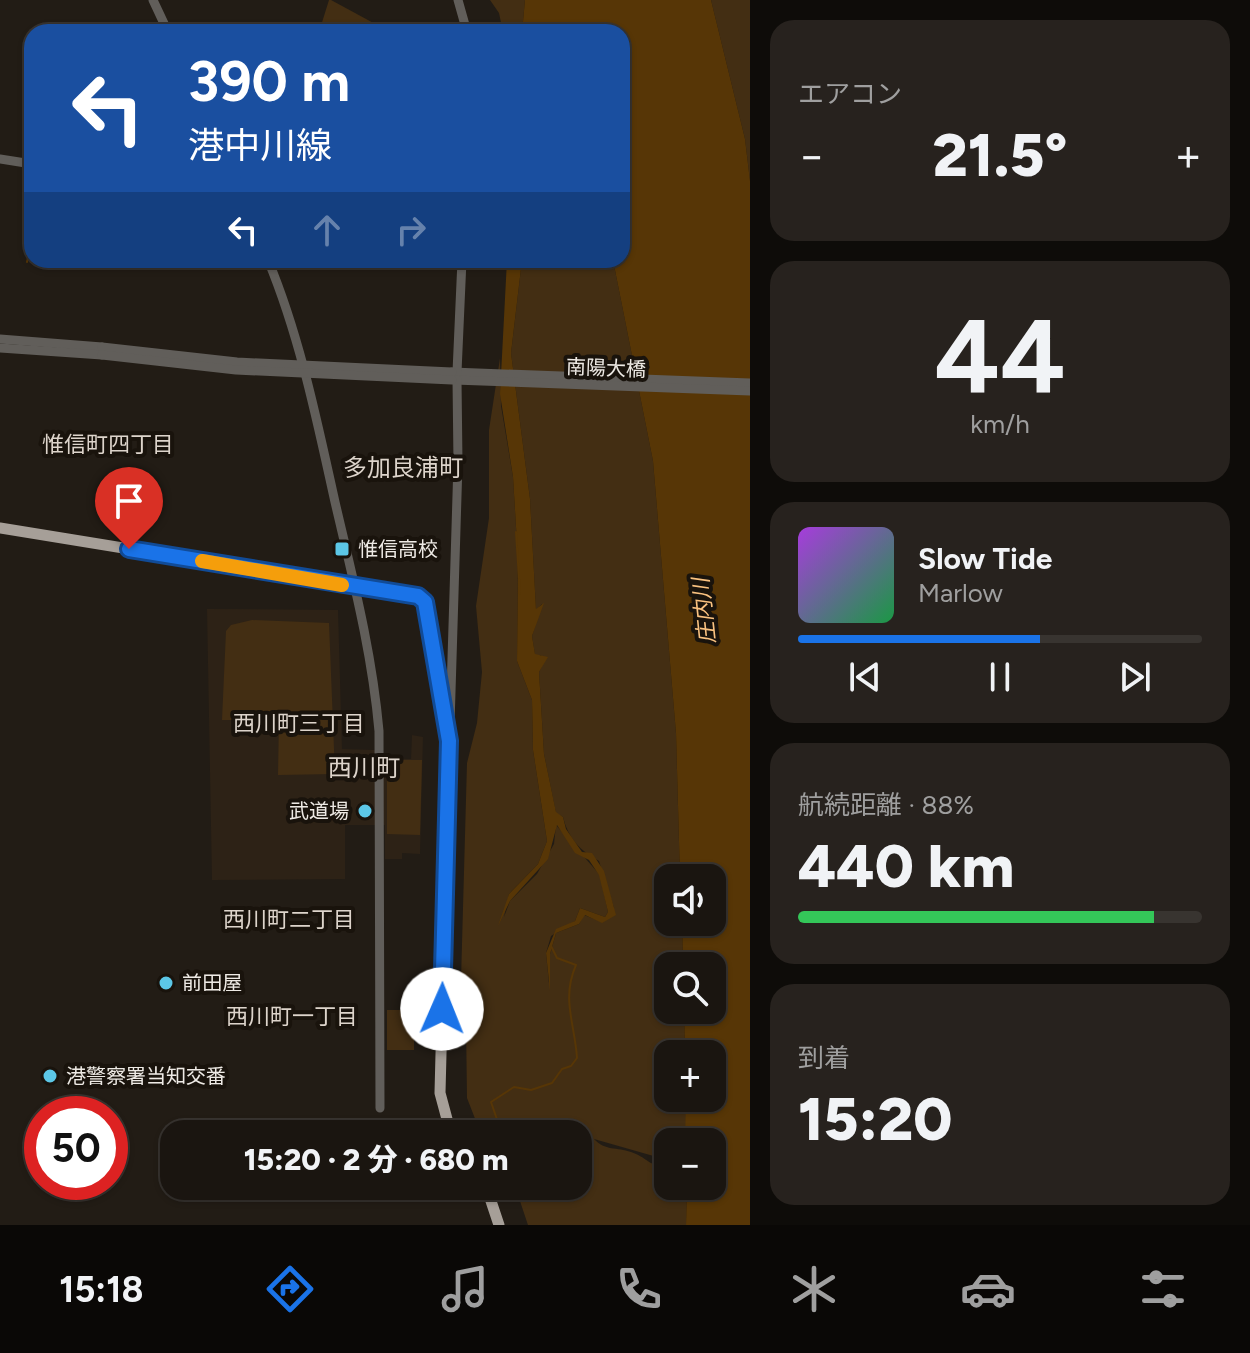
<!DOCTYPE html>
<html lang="ja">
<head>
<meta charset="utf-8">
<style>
	:root { --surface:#1a1510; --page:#27221e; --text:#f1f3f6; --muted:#9f9f9f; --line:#383430; --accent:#1a73e8 }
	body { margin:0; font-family:Figtree,"Noto Sans JP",sans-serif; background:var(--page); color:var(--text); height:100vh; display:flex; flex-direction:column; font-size:30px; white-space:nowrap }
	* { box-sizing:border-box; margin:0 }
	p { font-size:26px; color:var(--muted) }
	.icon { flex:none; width:44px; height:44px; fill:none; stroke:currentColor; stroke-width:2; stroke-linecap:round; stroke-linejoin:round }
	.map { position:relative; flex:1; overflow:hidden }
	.side { display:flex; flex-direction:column; gap:20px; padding:20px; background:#0e0c09; width:500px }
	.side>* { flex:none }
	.banner { position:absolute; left:24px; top:24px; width:606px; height:244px; border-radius:24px; box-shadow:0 2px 6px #0004,0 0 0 2px var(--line); background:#1a4fa0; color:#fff; overflow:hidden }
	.controls { position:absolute; left:654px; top:864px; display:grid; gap:16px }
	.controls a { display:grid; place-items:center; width:72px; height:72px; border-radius:16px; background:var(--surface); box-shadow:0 2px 6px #0004,0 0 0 2px var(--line); font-size:40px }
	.speed { position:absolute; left:24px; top:1096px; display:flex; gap:16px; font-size:40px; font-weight:700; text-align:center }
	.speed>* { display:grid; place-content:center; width:104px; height:104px; border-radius:50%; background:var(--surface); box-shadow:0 2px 6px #0004,0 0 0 2px var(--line); line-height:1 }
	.speed .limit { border:12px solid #d22; background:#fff; color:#111 }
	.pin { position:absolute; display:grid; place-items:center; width:68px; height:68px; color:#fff; margin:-82px -34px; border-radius:50% 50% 50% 0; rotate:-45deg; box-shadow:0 0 8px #0007 }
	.pin .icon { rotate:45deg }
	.me { position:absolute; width:88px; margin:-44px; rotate:1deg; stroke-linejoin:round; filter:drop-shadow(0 0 6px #0008) }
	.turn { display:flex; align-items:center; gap:28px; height:168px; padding:0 32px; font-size:36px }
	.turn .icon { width:104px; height:104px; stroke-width:2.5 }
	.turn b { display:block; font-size:56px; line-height:68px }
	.lanes { display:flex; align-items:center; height:76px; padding:0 32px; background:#0003; justify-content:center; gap:40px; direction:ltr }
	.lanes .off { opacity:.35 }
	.big { font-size:60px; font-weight:800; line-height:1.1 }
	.side .tile { flex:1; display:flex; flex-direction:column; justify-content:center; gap:12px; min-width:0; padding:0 28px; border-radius:24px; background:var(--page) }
	.side .dial { align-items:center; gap:0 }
	.dial b { font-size:104px; line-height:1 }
	.song { display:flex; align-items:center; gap:24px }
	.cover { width:96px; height:96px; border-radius:12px; background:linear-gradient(135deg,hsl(280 70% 55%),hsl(140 70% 35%)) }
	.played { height:8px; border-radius:4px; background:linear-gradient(90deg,var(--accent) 60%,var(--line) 60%) }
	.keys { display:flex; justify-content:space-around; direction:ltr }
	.heat { display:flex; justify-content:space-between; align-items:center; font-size:44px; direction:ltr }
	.charge { height:12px; border-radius:6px; background:linear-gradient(90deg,#34c759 88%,var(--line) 0) }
	.trip { position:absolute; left:160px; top:1120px; width:432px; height:80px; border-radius:24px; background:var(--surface); box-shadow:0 2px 6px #0004,0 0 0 2px var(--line); font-weight:800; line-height:80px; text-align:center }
	.tab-bar { display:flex; height:128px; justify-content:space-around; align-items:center; background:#0a0806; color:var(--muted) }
	.tab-bar .icon { width:56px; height:56px }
	.tab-bar .active { color:var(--accent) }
	.tab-bar b { font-size:36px; color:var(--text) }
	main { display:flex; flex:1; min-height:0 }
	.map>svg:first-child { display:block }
	.built { fill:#2d2216 }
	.green { fill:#432e13 }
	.water { fill:#573606 }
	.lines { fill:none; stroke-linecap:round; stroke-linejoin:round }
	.stream { stroke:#573606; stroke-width:2 }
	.minor { stroke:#615e5a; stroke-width:9 }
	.major { stroke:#a69f98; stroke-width:11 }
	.minor-bridge { stroke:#615e5a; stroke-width:9 }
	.route-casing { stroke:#114b97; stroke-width:20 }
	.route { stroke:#1a73e8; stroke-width:14 }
	.slow { stroke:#f59e0b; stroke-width:14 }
	.poi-dot { fill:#5cc7e7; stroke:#19130c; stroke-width:3 }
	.labels { text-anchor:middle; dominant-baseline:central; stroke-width:8; stroke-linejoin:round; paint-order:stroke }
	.street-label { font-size:20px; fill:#eeeae5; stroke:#19130c }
	.poi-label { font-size:20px; fill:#eeeae5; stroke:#19130c; text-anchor:start }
	.neighbourhood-label { font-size:22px; fill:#ddd4cb; stroke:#19130c }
	.water-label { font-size:22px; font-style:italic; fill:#fac280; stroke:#19130c }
	.quarter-label { font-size:24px; fill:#ddd4cb; stroke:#19130c }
</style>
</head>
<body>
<main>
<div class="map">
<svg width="750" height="1225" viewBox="0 0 750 1225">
	<rect width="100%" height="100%" fill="#221c15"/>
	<path class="built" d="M 207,609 L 338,610 L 342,749 L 375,750 L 376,758 L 411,759 L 412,735 L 423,737 L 420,854 L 402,853 L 402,859 L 385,859 L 385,825 L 345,825 L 345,879 L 212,880 Z"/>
	<g class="green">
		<path d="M 329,0 L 331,0 L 390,32 L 319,32 Z"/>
		<path d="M 490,0 L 525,0 L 522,32 L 503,32 L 499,13 Z"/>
		<path d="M 711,0 L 750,0 L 750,181 L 745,139 Z"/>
		<path d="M 522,260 L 613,260 L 653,461 L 676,733 L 680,878 L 668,878 L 668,922 L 682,922 L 683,966 L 668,966 L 668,1010 L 684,1010 L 685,1054 L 668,1054 L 668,1098 L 686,1098 L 688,1138 L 685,1142 L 668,1142 L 668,1157 L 664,1159 L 594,1139 C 605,1151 617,1147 631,1152 C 647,1157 650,1168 668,1166 L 668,1186 L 687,1186 L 686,1225 L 528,1225 L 515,1186 L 578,1186 L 578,1134 L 481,1134 L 467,1098 L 466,1023 L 462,1012 L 461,980 L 467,763 L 477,723 L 482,672 L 476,606 L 489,518 L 489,430 L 500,358 L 501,406 L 513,477 L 518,560 L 517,661 L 532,700 L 533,750 L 547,841 L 538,864 L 509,894 L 504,917 L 510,901 L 537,874 L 554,844 L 556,825 L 600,875 L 608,912 L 605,917 L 580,908 L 575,921 L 551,936 L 546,953 L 549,983 L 550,954 L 556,933 L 579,924 L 584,915 L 602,922 L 614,908 L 599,861 C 580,851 568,838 563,817 L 556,813 L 544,754 L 539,672 L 544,662 L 541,655 L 535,655 L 532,636 L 542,604 L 536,610 L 530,499 L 511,353 Z"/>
		<path d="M 252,620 L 329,623 L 335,774 L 278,775 L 279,720 L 222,720 L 226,631 L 231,625 Z"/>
		<path d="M 387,760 L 422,760 L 420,835 L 387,834 Z"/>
		<rect x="387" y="1010" width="27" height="40"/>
	</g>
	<g class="water">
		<path d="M 525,0 L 711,0 L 745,139 L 750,181 L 750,1225 L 686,1225 L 687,1186 L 712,1186 L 712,1142 L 685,1142 L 686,1098 L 712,1098 L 712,1054 L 685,1054 L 684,1010 L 712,1010 L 712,966 L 683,966 L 682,922 L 712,922 L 712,878 L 680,878 L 676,733 L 653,461 L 613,260 L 622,260 L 622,32 L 522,32 Z"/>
		<path d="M 507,260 L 522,260 L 511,353 L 530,499 L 536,609 L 544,603 L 532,636 L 535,654 L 548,657 L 539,672 L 544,754 L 556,812 L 563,817 L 566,829 L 582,852 L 592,853 L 604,871 L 616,915 L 602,923 L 585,915 L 579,924 L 556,933 L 550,954 L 550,991 L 546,953 L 556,929 L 575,921 L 580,908 L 605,917 L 608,912 L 599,875 L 589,860 L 575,853 L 557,825 L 548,859 L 510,901 L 498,926 L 509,894 L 538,864 L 547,841 L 533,750 L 532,700 L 517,661 L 518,560 L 513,477 L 500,394 Z"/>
	</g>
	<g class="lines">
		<g class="stream">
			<path d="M 27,262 L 30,249"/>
			<path d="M 516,532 L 520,594"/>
			<path d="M 502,1134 L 491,1102 L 514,1087 L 531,1090 L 552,1083 L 562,1069 L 571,1066 L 577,1058 C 575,1024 561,999 576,965 L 557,958 L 551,946"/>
		</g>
		<g class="minor">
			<path d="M 153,0 L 168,32"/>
			<path d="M 458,0 L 467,32"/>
			<path d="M 0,159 L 32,164"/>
			<path d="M 268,260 C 300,337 317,421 335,502 C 353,579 372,652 379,731 L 380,1108"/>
			<path d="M 0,339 L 102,347"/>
			<path d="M 0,348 L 102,355"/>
			<path d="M 452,372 L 750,383"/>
			<path d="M 457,372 L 462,260"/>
			<path d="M 454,380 L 750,391"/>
			<path d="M 450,724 L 458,463 L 457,380"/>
		</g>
		<g class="major">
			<path d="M 0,528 L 418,596 L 425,602 L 449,741 L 440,1093 L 451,1134"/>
			<path d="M 486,1186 L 499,1225"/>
		</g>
		<g class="minor-bridge">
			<path d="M 102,347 L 237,362 L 452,372"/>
			<path d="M 102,355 L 236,370 L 452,380"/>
		</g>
	</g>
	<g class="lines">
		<g class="route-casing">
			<path id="route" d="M 129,549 L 418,596 L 425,602 L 449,741 L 442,1009"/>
		</g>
		<use href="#route" class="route"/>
		<path class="slow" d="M 202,561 L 342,585"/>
	</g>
	<g class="poi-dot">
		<rect x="334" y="541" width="16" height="16" rx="4"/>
		<circle cx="365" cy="811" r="8"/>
		<circle cx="166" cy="983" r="8"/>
		<circle cx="50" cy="1076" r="8"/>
	</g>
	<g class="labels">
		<g class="street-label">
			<text transform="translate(606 368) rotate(2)">南陽大橋</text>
		</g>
		<g class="poi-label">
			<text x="358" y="549">惟信高校</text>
			<text x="349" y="811" text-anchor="end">武道場</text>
			<text x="182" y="983">前田屋</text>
			<text x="66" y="1076">港警察署当知交番</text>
		</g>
		<g class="neighbourhood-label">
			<text x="108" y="444">惟信町四丁目</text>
			<text x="299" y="723">西川町三丁目</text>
			<text x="289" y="919">西川町二丁目</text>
			<text x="292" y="1016">西川町一丁目</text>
		</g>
		<g class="water-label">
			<text transform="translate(704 611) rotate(-96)">庄内川</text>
		</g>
		<g class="quarter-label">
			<text x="403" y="467">多加良浦町</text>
			<text x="364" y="767">西川町</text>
		</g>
	</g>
</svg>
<div class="controls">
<a><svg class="icon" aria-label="sound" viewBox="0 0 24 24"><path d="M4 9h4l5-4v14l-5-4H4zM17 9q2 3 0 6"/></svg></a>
<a><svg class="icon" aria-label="search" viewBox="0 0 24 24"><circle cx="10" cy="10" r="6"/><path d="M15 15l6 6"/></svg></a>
<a>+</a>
<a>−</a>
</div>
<div class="speed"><div class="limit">50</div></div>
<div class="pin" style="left:129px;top:549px;background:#d93025"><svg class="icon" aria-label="arrive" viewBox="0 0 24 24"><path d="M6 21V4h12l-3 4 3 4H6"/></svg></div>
<svg class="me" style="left:442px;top:1009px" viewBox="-20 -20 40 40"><circle r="19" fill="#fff"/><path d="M0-13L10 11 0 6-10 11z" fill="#1a73e8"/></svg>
<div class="trip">15:20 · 2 分 · 680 m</div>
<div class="banner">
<div class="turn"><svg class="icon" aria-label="left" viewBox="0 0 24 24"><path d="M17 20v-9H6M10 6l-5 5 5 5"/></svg><div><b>390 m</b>港中川線</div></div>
<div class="lanes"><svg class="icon" aria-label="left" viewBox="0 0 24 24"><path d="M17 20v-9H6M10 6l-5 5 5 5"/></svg><svg class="icon off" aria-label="ahead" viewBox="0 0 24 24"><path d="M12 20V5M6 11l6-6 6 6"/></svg><svg class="icon off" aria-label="right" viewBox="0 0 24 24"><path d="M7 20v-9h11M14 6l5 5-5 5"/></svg></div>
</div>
</div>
<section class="side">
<div class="tile"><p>エアコン</p>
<div class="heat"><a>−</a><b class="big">21.5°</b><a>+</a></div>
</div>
<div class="tile dial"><b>44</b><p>km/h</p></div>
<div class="tile">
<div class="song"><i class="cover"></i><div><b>Slow Tide</b><p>Marlow</p></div></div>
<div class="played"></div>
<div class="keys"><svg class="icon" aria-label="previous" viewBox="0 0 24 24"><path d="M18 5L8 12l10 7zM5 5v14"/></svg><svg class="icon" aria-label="pause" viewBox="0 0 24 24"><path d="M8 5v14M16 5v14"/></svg><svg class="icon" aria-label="next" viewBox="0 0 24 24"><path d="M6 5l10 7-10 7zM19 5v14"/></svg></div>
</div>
<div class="tile"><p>航続距離 · 88%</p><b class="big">440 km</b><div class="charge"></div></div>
<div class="tile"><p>到着</p><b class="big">15:20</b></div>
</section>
</main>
<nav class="tab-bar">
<b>15:18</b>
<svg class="icon active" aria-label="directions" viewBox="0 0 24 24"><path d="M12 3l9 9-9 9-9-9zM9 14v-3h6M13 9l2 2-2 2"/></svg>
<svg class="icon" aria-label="music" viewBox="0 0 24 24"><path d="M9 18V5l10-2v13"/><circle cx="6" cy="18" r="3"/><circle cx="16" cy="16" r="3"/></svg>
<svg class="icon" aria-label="phone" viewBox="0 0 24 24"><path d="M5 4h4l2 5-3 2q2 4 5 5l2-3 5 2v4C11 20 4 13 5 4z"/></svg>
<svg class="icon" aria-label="climate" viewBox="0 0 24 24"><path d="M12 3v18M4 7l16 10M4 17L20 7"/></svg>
<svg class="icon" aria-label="car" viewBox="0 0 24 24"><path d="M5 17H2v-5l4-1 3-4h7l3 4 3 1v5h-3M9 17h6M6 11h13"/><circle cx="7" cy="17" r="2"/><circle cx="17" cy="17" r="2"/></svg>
<svg class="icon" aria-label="filters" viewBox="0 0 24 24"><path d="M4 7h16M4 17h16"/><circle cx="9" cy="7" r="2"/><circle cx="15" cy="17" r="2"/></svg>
</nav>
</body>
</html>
